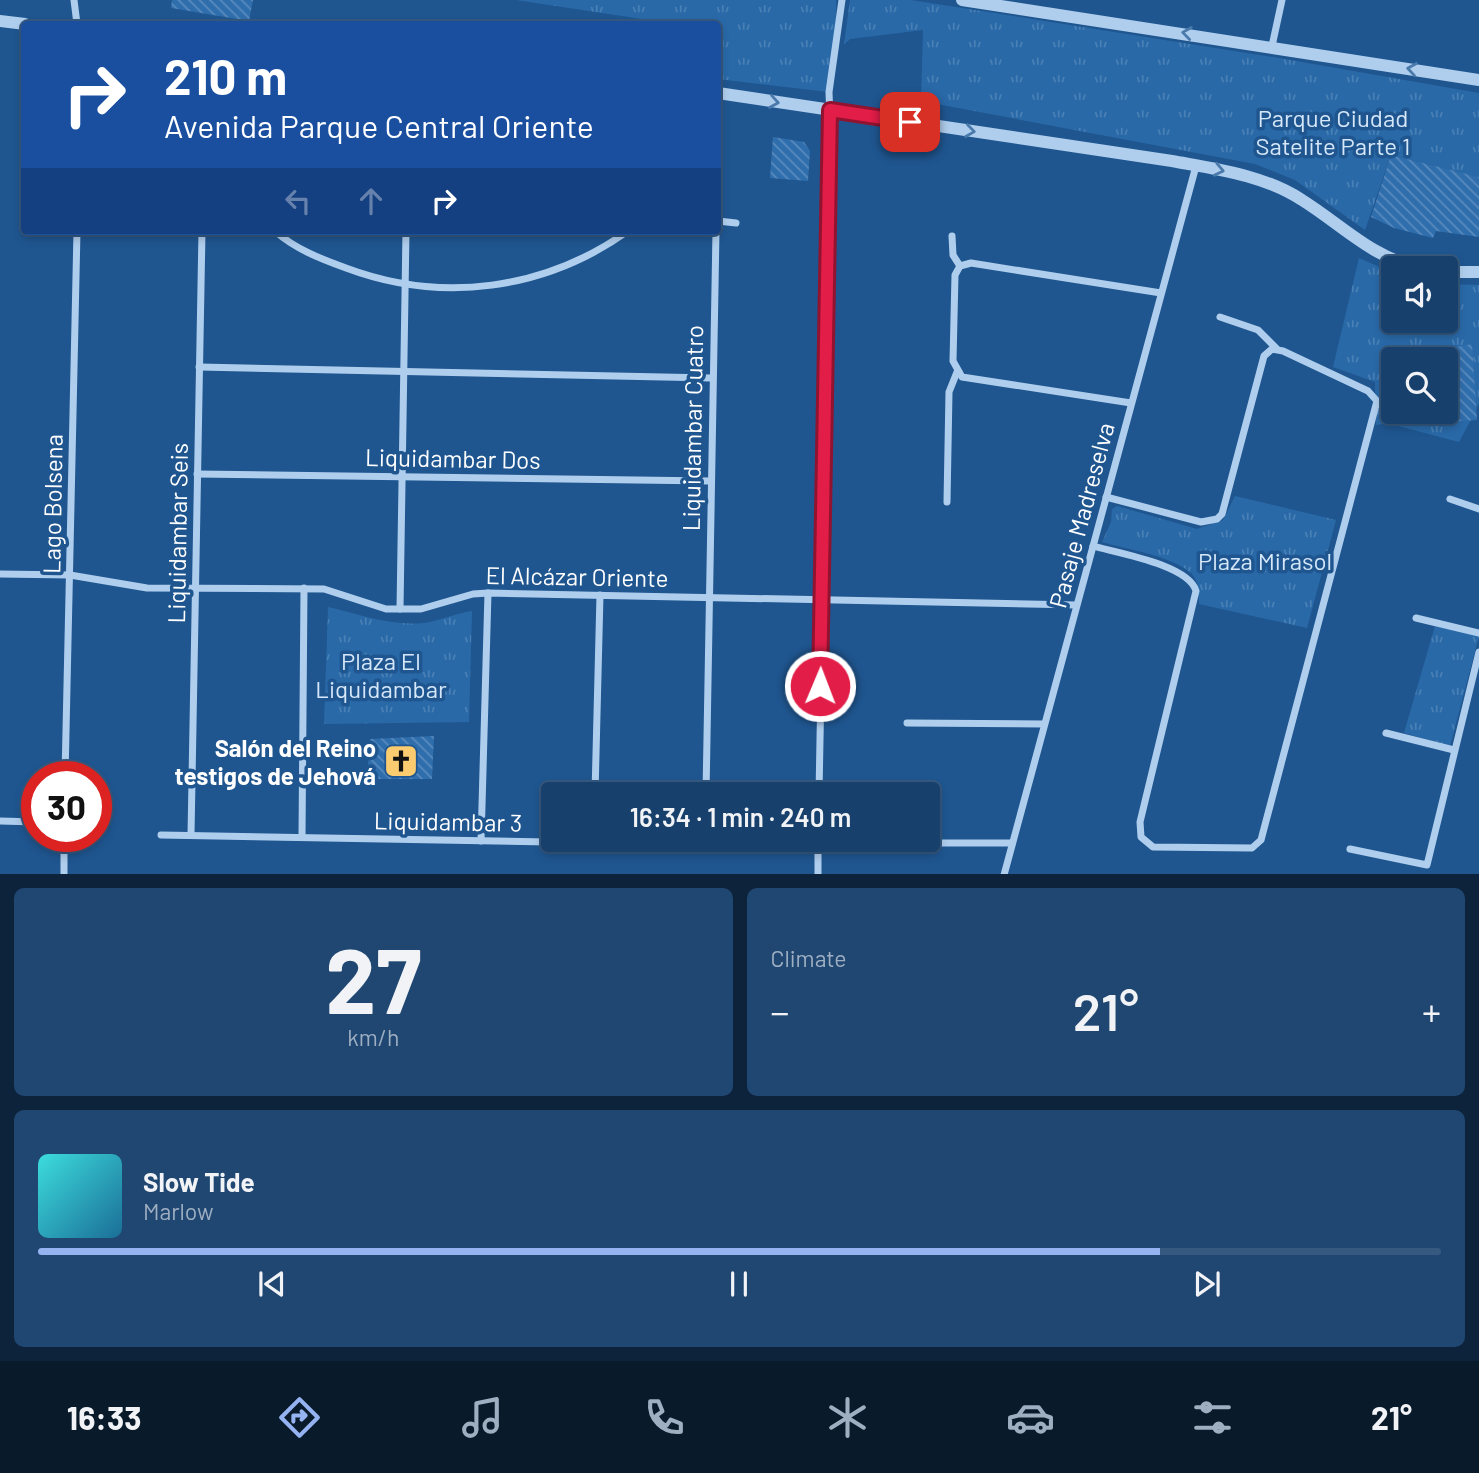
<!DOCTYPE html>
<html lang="en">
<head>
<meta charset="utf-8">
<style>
	:root { --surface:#17406c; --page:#204772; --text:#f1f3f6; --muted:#9eafc2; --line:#36597f; --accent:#95b2f1 }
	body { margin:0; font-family:Barlow,sans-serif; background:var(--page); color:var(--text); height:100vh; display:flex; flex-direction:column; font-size:26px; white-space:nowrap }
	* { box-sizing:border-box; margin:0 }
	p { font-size:23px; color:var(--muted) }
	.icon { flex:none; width:38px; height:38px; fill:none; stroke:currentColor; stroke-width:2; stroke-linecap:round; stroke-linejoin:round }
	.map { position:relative; height:874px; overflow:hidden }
	.drawer { display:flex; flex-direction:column; gap:14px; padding:14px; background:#0d233b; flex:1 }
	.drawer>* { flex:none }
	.hud { position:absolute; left:21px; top:21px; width:700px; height:214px; border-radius:7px; box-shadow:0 4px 10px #0003,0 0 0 2px var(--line); background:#1a4fa0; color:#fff; overflow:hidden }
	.controls { position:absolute; left:1381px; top:256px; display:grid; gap:14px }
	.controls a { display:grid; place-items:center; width:77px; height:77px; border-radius:7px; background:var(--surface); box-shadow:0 4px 10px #0003,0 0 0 2px var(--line); font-size:35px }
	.speed { position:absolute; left:21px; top:761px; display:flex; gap:14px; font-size:35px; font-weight:700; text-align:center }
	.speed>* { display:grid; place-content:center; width:91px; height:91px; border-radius:50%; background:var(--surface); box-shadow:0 4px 10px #0003,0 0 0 2px var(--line); line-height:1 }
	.speed .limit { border:10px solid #d22; background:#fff; color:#111 }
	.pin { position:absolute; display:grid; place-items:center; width:60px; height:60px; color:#fff; margin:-30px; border-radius:14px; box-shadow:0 4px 10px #0006 }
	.me { position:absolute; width:77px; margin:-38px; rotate:1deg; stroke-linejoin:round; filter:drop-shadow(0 0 5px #0008) }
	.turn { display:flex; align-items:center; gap:24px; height:147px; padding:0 28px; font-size:32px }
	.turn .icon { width:91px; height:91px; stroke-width:2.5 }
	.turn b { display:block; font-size:49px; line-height:60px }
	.lanes { display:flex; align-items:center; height:66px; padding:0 28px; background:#0003; justify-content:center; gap:35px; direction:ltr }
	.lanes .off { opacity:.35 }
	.big { font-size:52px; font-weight:600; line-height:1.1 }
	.drawer .tile { flex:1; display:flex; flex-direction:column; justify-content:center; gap:10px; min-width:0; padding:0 24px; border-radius:10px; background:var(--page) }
	.drawer .dial { align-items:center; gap:0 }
	.dial b { font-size:91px; line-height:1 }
	.song { display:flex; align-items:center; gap:21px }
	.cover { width:84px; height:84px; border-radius:10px; background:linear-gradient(135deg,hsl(180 70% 55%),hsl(200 70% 35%)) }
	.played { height:7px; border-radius:4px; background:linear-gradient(90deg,var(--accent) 80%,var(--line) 80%) }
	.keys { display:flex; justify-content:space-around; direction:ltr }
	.heat { display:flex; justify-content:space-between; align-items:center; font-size:38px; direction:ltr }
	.drawer .tiles { flex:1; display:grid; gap:14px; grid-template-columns:1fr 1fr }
	.tile:last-child { grid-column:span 2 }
	.trip { position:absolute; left:541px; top:782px; width:399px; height:70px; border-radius:7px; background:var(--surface); box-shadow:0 4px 10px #0003,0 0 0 2px var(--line); font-weight:600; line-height:70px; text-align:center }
	.tab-bar { display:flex; height:112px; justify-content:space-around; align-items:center; background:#091a2b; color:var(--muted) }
	.tab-bar .icon { width:49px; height:49px }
	.tab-bar .on { color:var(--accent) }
	.tab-bar b { font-size:32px; color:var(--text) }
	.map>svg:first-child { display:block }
	.park { fill:url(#park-tufts); fill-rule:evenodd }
	.building { fill:url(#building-back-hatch) }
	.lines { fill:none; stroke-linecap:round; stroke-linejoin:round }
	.minor { stroke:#afceed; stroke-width:7 }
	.tertiary { stroke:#afceed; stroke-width:12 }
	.oneway { stroke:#4a7aac }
	.route-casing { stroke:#92132f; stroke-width:18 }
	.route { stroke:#e11d48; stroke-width:12 }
	.labels { text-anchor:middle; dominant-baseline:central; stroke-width:7; stroke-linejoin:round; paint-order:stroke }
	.park-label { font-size:24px; fill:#d5e7f9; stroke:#1f5690 }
	.street-label { font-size:24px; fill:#fff; stroke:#1f5690 }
	.poi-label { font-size:24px; font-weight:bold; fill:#fff; stroke:#1f5690; text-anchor:end }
</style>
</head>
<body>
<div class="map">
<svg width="1479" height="875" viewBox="0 0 1479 875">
	<defs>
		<pattern id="park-tufts" width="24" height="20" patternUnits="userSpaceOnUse" patternTransform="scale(1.75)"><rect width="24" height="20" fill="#2969a8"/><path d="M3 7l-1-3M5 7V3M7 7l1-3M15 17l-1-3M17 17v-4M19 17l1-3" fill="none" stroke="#4980b5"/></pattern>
		<pattern id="building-back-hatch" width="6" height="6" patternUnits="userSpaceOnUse" patternTransform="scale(1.75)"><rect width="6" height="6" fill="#2f6ead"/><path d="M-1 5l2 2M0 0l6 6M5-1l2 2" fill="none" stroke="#598bbd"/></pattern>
	</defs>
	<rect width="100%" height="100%" fill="#1f5690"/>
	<g class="park">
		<path d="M 516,0 L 836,0 L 837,37 L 829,92 L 718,79 L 718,24 L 655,24 L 655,21 Z"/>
		<path d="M 850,0 L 911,0 L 1279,58 L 1479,93 L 1479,177 L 1391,155 L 1365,230 L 1295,180 L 1255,164 L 921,101 L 923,30 L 850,39 L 844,44 Z"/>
		<path d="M 1359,258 L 1393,273 L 1393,320 L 1446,320 L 1446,284 L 1479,285 L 1479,404 L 1459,442 L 1387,423 L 1376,425 L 1375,382 L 1333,367 ZM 1393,359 L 1446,359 L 1446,411 L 1393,411 Z"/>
		<path d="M 1235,496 L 1336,520 L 1307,628 L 1199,604 C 1199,593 1199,581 1191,573 C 1172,556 1126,549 1102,542 L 1111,522 L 1112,509 L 1117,506 L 1197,529 L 1223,520 Z"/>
		<path d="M 328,607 C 362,615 395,628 430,622 C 444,619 457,613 472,611 L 469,722 L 324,724 Z"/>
		<path d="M 1435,626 L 1479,636 L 1450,746 L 1404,733 Z"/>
	</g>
	<g class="building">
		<path d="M 172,0 L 253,0 L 249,21 L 171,8 Z"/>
		<path d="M 773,137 L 804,142 L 810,151 L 808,181 L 770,178 Z"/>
		<path d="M 1391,155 L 1479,177 L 1479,237 L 1436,231 L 1433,238 L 1394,228 L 1371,217 Z"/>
		<path d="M 1472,344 L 1477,420 L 1446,422 L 1446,349 Z"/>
		<path d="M 434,736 L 432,779 L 367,779 L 370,739 Z"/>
	</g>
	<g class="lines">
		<g class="minor">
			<path d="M 74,0 L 77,24"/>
			<path d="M 1272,46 L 1282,0"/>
			<path d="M 718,221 L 736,223"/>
			<path d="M 275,231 C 295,249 321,259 346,268 C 442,304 545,290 628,231"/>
			<path d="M 952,236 L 953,255 L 960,266"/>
			<path d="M 1220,317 L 1258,330 L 1276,348"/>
			<path d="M 199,367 L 711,378"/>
			<path d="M 1131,403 L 962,377 L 953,361 L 955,275 L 960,266 L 971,263 L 1161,293"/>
			<path d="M 197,474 L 710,481"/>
			<path d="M 1450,499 L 1479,509"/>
			<path d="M 947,502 L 949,392 L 957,372"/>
			<path d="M 1093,546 C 1118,553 1189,565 1196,591 L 1140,822 L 1141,837 L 1153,847 L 1252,848 L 1261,840 L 1377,401 L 1368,391 L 1283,351 L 1272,349 L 1264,356 L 1222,514 L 1217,519 L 1201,522 L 1106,497"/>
			<path d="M 0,574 L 70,575 L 147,588 L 324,589 L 386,609 L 421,609 L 473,594 L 488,593 L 1076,605"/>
			<path d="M 400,609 L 406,231"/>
			<path d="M 1416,618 L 1479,633"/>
			<path d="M 907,723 L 1044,724"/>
			<path d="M 1386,733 L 1454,750"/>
			<path d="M 65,777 L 77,231"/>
			<path d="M 595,794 L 600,595"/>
			<path d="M 706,794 L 716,231"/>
			<path d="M 819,794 L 831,148 L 829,92 L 842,0"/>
			<path d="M 0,821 L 37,822"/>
			<path d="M 161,835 L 818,847"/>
			<path d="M 191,835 L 202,231"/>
			<path d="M 302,837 L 304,588"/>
			<path d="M 481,841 L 488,593"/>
			<path d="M 916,843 L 1012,843"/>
			<path d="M 1350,849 L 1427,865 L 1479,652"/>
			<path d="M 64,875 L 64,836"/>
			<path d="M 818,875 L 818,840"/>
			<path d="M 1004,875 L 1196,166"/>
		</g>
		<g class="tertiary">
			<path d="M 962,0 L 1479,80"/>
			<path d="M 0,21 L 25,24"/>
			<path d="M 718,93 L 1172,161 C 1216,169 1264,175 1302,200 C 1342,225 1371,257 1419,268"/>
			<path d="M 1446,272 L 1479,272"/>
		</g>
	</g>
	<defs><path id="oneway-chevron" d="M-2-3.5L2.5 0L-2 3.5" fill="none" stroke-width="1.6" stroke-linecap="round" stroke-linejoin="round" transform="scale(1.75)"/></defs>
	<g class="oneway">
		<use href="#oneway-chevron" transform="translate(1187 33) rotate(-172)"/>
		<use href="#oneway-chevron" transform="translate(1412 69) rotate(-171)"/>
		<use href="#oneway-chevron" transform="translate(774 102) rotate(9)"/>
		<use href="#oneway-chevron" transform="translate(970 131) rotate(8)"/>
		<use href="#oneway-chevron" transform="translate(1219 170) rotate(12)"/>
	</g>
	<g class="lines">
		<g class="route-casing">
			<path id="route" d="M 820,686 L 830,110 L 910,122"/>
		</g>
		<use href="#route" class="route"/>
	</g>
	<defs>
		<g id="church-square" transform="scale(1.75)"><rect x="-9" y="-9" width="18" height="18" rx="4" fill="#fbcb6f" stroke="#1f5690"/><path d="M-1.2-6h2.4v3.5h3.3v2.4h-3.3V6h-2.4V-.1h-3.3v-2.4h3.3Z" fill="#111"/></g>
	</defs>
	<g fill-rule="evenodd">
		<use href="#church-square" x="401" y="761"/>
	</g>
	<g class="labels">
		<g class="park-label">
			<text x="1333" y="117">Parque Ciudad<tspan x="1333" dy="28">Satelite Parte 1</tspan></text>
			<text x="1265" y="560">Plaza Mirasol</text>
			<text x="381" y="660">Plaza El<tspan x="381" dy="28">Liquidambar</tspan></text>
		</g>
		<g class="street-label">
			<text transform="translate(692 428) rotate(-89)">Liquidambar Cuatro</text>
			<text transform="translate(453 458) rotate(1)">Liquidambar Dos</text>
			<text transform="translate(52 504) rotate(-89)">Lago Bolsena</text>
			<text transform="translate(1081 515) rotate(-75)">Pasaje Madreselva</text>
			<text transform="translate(177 533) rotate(-89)">Liquidambar Seis</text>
			<text transform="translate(577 576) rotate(1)">El Alcázar Oriente</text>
			<text transform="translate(448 821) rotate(1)">Liquidambar 3</text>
		</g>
		<g class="poi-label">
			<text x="376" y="747">Salón del Reino<tspan x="376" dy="28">testigos de Jehová</tspan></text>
		</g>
	</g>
</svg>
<div class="controls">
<a><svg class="icon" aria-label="sound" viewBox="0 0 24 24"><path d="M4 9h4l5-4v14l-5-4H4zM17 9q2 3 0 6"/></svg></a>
<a><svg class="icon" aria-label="search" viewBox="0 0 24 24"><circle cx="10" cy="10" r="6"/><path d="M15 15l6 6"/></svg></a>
</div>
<div class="speed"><div class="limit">30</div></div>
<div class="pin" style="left:910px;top:122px;background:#d93025"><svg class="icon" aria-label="arrive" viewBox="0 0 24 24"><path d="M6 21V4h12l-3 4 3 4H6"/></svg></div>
<svg class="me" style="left:820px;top:686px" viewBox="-20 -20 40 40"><circle r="17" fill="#e11d48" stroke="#fff" stroke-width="3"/><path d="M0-11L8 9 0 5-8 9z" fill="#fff"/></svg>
<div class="trip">16:34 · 1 min · 240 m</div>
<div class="hud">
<div class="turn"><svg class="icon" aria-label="right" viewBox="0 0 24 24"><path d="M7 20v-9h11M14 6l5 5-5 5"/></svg><div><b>210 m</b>Avenida Parque Central Oriente</div></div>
<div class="lanes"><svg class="icon off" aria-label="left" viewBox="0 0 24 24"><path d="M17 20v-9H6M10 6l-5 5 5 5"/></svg><svg class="icon off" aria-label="ahead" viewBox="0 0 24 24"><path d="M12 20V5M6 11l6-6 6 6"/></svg><svg class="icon" aria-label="right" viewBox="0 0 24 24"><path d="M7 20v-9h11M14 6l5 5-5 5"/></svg></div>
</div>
</div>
<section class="drawer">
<div class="tiles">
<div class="tile dial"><b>27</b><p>km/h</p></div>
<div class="tile"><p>Climate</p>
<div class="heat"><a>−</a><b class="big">21°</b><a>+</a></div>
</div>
<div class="tile">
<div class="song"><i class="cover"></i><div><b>Slow Tide</b><p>Marlow</p></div></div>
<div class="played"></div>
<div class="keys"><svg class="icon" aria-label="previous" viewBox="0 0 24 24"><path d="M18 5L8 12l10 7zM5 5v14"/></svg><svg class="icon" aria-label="pause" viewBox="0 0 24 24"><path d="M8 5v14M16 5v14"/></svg><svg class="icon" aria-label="next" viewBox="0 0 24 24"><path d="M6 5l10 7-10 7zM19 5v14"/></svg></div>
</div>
</div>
</section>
<nav class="tab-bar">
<b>16:33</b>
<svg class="icon on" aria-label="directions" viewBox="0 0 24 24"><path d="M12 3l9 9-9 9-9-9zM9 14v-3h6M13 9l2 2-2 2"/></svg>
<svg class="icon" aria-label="music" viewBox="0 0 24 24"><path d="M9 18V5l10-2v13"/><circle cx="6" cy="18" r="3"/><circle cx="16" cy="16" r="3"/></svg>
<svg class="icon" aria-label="phone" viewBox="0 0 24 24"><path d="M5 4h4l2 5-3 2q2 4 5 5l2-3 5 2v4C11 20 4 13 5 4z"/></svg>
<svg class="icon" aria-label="climate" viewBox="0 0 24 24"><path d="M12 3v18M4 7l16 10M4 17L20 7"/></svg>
<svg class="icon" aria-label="car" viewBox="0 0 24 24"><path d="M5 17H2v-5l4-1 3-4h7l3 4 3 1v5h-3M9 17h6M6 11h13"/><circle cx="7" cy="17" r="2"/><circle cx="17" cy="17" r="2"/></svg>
<svg class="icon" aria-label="filters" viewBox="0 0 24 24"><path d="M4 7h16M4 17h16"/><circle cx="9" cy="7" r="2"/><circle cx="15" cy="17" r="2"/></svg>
<b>21°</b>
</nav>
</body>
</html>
